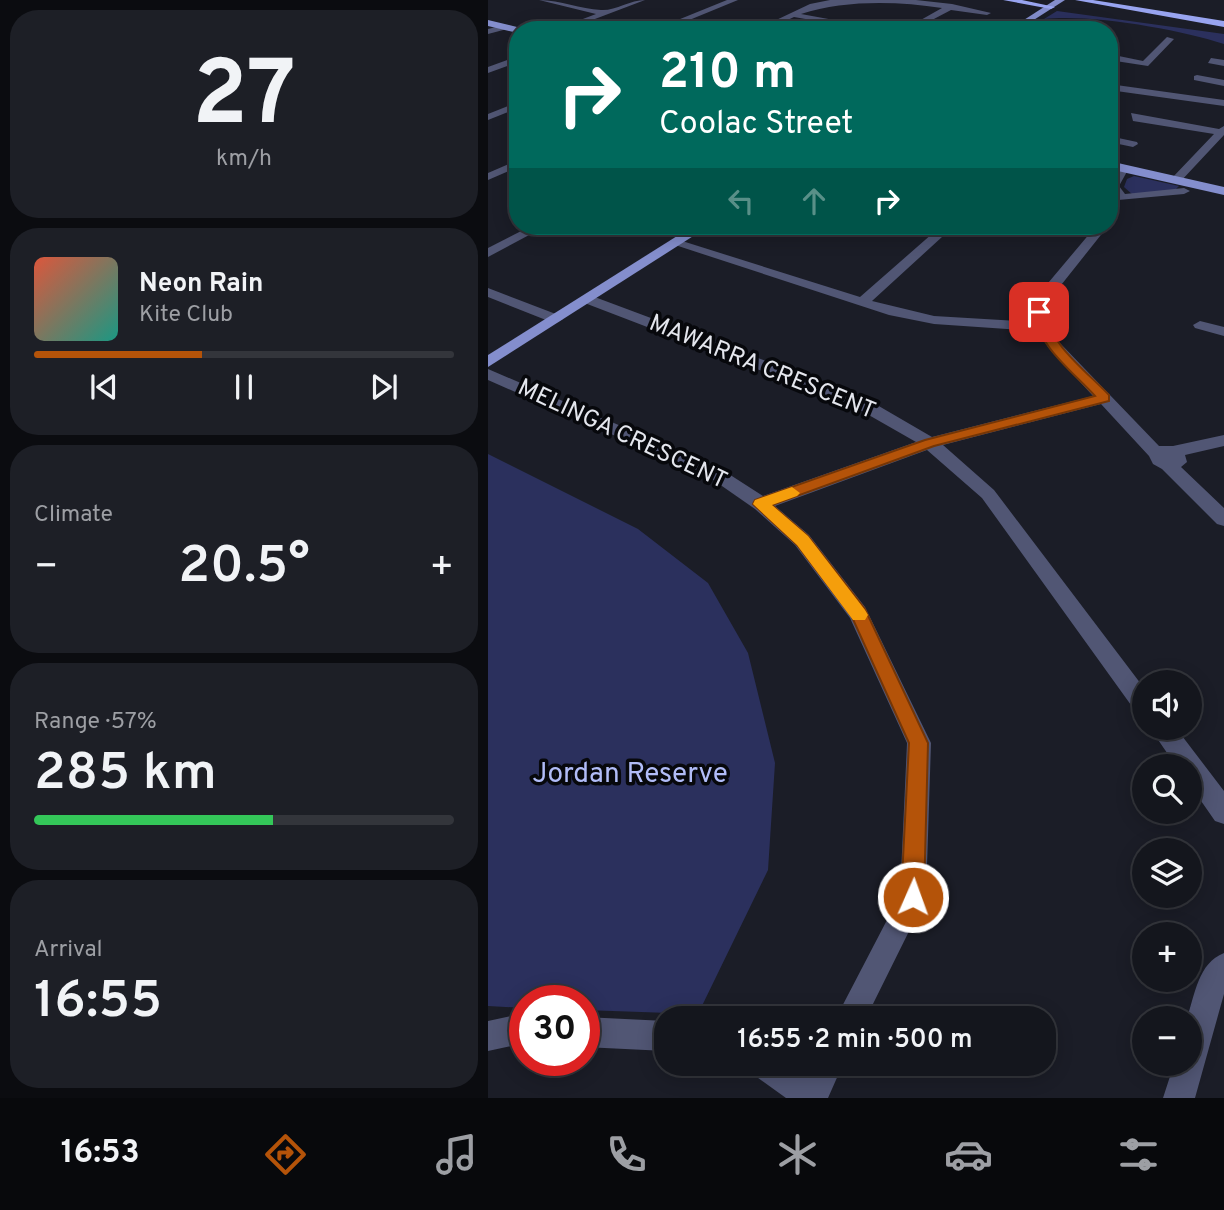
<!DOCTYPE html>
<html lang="en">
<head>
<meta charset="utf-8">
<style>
	:root { --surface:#14161d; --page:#1d1f26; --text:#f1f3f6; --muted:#9d9fa4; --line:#33353b; --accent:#b45309 }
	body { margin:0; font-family:Overpass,sans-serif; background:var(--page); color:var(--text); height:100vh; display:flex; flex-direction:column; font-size:26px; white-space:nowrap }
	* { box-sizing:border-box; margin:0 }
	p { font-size:23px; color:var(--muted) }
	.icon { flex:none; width:38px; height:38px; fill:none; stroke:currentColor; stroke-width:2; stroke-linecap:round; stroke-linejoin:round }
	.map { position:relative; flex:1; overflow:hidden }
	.details { display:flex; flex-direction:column; gap:10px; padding:10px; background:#0b0c10; width:488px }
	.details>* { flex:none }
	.banner { position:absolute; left:21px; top:21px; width:609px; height:214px; border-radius:28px; box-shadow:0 4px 18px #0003,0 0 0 2px var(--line); background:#00695c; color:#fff; overflow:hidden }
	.buttons { position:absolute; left:644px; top:670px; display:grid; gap:14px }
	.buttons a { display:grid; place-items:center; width:70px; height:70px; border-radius:50%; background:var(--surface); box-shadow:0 4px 18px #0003,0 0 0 2px var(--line); font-size:35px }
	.speed { position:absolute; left:21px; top:985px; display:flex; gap:14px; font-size:35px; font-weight:700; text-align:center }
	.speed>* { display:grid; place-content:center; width:91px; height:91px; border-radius:50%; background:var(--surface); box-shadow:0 4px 18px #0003,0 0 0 2px var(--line); line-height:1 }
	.speed .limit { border:10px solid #d22; background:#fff; color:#111 }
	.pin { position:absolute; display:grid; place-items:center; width:60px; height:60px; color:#fff; margin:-30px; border-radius:14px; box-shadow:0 4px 10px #0006 }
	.me { position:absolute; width:77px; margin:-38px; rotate:2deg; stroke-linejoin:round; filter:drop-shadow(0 0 5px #0008) }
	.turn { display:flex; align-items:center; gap:24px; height:147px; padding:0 35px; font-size:32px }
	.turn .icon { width:91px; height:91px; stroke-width:2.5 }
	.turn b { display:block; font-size:49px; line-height:60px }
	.lanes { display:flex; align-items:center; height:66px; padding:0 35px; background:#0003; justify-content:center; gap:35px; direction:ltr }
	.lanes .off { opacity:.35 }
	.big { font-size:52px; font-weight:600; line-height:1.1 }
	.details .widget { flex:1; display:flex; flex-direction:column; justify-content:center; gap:10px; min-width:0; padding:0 24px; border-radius:28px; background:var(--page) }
	.details .dial { align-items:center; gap:0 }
	.dial b { font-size:91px; line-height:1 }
	.song { display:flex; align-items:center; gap:21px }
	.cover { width:84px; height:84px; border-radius:10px; background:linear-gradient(135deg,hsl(10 70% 55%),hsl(170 70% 35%)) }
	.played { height:7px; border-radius:4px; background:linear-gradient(90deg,var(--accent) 40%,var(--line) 40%) }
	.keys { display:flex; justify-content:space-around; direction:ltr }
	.heat { display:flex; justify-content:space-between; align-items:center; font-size:38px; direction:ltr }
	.charge { height:10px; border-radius:5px; background:linear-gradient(90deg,#34c759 57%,var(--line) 0) }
	.trip { position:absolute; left:166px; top:1006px; width:402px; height:70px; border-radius:28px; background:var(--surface); box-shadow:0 4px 18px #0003,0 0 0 2px var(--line); font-weight:600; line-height:70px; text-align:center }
	.dock { display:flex; height:112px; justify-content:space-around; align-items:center; background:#08090c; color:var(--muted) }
	.dock .icon { width:49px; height:49px }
	.dock .active { color:var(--accent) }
	.dock b { font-size:32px; color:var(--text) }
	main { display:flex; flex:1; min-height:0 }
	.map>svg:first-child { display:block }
	.green { fill:#2b305d }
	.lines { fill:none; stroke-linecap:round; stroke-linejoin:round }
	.minor { fill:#515674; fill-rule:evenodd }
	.major { fill:#848ecd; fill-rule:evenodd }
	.highway { fill:#98a4f0; fill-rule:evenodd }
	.route { fill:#b45309; stroke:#753606; stroke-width:2 }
	.slow { fill:#f59e0b }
	.labels { text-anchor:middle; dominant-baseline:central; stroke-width:7; stroke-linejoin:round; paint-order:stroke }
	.street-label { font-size:24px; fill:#e4e6ed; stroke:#07080c }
	.near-park-label { font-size:28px; fill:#b1bcf7; stroke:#07080c }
</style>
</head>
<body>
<main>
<section class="details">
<div class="widget dial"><b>27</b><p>km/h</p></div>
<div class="widget">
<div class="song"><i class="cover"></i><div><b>Neon Rain</b><p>Kite Club</p></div></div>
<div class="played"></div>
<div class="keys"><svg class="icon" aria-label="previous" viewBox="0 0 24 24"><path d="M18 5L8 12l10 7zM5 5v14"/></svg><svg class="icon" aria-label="pause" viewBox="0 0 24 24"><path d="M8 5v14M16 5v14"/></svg><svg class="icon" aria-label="next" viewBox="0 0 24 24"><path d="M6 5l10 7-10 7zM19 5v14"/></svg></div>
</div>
<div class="widget"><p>Climate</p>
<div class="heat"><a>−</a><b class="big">20.5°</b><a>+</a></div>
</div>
<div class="widget"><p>Range · 57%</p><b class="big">285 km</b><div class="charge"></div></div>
<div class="widget"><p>Arrival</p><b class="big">16:55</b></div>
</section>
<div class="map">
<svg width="736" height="1098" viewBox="0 0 736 1098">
	<rect width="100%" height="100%" fill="#1b1d27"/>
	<g class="green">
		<path d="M 569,11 L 736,34 L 736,44 C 692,30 606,14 556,19 Z"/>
		<path d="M 646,176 L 691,186 L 687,190 L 645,195 L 636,187 L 639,179 Z"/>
		<path d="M 0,454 L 150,529 L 220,583 L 260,653 L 287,763 L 280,870 L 210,1014 L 96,1010 L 96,1001 L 37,1001 L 37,1008 L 0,1006 Z"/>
	</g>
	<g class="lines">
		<g class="minor">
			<path d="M 51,0 C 73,0 92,9 113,10 C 127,11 142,0 157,0 L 78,30 L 66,30 L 108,14 Z"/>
			<path d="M 239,0 L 250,0 L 177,30 L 165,30 Z"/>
			<path d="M 342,0 L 428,0 L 464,4 L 503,13 L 499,15 L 463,10 L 425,30 L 415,30 L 454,8 C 408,1 356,0 313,14 L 346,20 L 346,24 L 306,17 L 278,30 L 267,30 L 322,4 Z"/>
			<path d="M 16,25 L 19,29 L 0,34 L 0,29 Z"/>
			<path d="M 602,25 L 606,27 L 603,30 L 593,30 Z"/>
			<path d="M 679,37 L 686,39 L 660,66 L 621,60 L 621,54 L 655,61 Z"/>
			<path d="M 30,56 L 30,62 L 0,73 L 0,67 Z"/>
			<path d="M 723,58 L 736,60 L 736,66 L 720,63 Z"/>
			<path d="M 709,75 L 736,80 L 736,86 L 706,80 L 706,76 Z"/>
			<path d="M 621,84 L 736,100 L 736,106 L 621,90 Z"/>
			<path d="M 30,102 L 30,108 L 0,120 L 0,114 Z"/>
			<path d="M 643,113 L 731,129 L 736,126 L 736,135 L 692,182 L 684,182 L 684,178 L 726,134 L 645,121 Z"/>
			<path d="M 621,136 L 649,142 L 650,144 L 645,147 L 621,142 Z"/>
			<path d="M 30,160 L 30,167 L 0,180 L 0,173 Z"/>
			<path d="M 636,165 L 641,168 L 631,186 L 637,194 L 696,188 L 702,191 L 696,194 L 630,200 C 619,186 622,181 632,166 Z"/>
			<path d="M 43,226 L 58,226 L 0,257 L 0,248 Z"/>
			<path d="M 453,226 L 466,226 L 384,301 L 446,316 L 546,322 L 546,305 L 550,295 L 608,226 L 620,226 L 562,299 C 558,315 561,327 570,341 L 671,446 L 685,446 L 736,435 L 736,446 L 697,455 L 699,462 L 693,467 L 736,508 L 736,526 L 729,524 L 674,469 L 665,464 L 661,456 L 613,404 L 455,445 L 506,490 L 656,688 L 656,715 L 648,712 L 494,498 L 439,450 L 287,506 L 321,535 L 377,607 L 443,743 L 438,897 L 378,1018 L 348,1018 L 412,895 L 419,743 L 362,618 L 307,545 L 267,509 L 221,477 L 0,380 L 0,369 L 233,469 L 275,496 L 428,442 L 365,406 L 94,302 L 94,296 L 104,296 L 377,398 L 444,437 L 605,396 L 560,347 L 550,331 L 446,324 L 401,315 L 181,243 L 183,240 L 191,240 L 372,297 Z"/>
			<path d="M 0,288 L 73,316 L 75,319 L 68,323 L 63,322 L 0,297 Z"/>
			<path d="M 712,321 L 736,327 L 736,336 L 707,328 L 705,325 Z"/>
			<path d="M 662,728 L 688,728 L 736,791 L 736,824 L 727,821 L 702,785 L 702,766 L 688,766 Z"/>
			<path d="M 736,953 L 736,994 L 707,1098 L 675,1098 L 686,1064 L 702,1064 L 702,1018 L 699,1018 C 707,995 710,963 736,953 Z"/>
			<path d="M 37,1013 L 37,1043 L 0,1051 L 0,1021 Z"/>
			<path d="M 96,1017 L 178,1021 L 178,1051 L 96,1047 Z"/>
			<path d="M 262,1064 L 303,1064 L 318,1075 L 324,1064 L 355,1064 L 340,1098 L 298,1098 L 266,1075 Z"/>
		</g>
		<g class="major">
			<path d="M 567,0 L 577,0 L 530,30 L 520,30 Z"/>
			<path d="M 0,20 L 33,28 L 34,30 L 30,30 L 30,33 L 0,26 Z"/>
			<path d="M 621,161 L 736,187 L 736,195 L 621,169 Z"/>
			<path d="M 205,226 L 221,226 L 0,367 L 0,355 Z"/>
		</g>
		<g class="highway">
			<path d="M 515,0 L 534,0 L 567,7 L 563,9 Z"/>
			<path d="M 587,0 L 605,0 L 736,21 L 736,27 Z"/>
		</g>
	</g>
	<path class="route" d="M 551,309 L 556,312 C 563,345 598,371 621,395 L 621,401 L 446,446 L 284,505 L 320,536 L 377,609 L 440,743 L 436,897 L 432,905 L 425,908 L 417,905 L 413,897 L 421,743 L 364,617 L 309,545 L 265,504 L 267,500 L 437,440 L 607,396 C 585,372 550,346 545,312 Z"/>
	<path class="slow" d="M 304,487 L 312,493 L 309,496 L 284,505 L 320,536 L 377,610 L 380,615 L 377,620 L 365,620 L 309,545 L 265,504 L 267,500 Z"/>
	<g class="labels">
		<g class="street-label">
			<text transform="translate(274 368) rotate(22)">MAWARRA CRESCENT</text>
			<text transform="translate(134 435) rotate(25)">MELINGA CRESCENT</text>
		</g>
		<g class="near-park-label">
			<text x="142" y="775">Jordan Reserve</text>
		</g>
	</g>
</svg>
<div class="buttons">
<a><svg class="icon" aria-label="sound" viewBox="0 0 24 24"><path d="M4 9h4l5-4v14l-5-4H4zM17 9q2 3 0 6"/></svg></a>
<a><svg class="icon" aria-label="search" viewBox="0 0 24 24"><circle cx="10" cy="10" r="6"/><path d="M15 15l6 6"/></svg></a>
<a><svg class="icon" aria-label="layers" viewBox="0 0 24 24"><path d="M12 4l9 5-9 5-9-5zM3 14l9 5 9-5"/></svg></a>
<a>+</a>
<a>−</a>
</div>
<div class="speed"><div class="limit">30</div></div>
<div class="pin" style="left:551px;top:312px;background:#d93025"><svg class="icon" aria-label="arrive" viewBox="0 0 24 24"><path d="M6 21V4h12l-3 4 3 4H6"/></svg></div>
<svg class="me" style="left:425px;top:897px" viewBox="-20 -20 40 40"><circle r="17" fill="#b45309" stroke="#fff" stroke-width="3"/><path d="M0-11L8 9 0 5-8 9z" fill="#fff"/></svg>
<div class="trip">16:55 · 2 min · 500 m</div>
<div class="banner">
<div class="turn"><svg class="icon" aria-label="right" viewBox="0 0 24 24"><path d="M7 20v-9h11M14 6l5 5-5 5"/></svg><div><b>210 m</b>Coolac Street</div></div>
<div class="lanes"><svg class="icon off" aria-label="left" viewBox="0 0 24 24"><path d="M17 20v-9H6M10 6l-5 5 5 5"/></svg><svg class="icon off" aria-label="ahead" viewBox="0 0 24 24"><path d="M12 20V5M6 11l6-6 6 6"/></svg><svg class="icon" aria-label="right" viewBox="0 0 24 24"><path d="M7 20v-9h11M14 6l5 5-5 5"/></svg></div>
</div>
</div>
</main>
<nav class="dock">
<b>16:53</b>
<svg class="icon active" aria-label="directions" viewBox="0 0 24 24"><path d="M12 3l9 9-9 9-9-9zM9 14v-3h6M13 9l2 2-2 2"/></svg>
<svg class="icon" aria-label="music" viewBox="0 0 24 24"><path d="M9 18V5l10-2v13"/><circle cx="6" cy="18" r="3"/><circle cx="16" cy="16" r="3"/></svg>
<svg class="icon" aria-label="phone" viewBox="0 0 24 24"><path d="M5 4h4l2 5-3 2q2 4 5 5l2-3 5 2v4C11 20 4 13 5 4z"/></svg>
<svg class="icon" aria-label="climate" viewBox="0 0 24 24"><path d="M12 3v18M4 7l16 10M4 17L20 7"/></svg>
<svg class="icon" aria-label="car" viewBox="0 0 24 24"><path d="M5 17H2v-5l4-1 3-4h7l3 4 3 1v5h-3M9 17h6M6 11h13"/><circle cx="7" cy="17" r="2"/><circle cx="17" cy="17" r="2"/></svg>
<svg class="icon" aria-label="filters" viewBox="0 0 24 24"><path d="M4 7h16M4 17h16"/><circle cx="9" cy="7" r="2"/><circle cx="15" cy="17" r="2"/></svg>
</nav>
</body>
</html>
